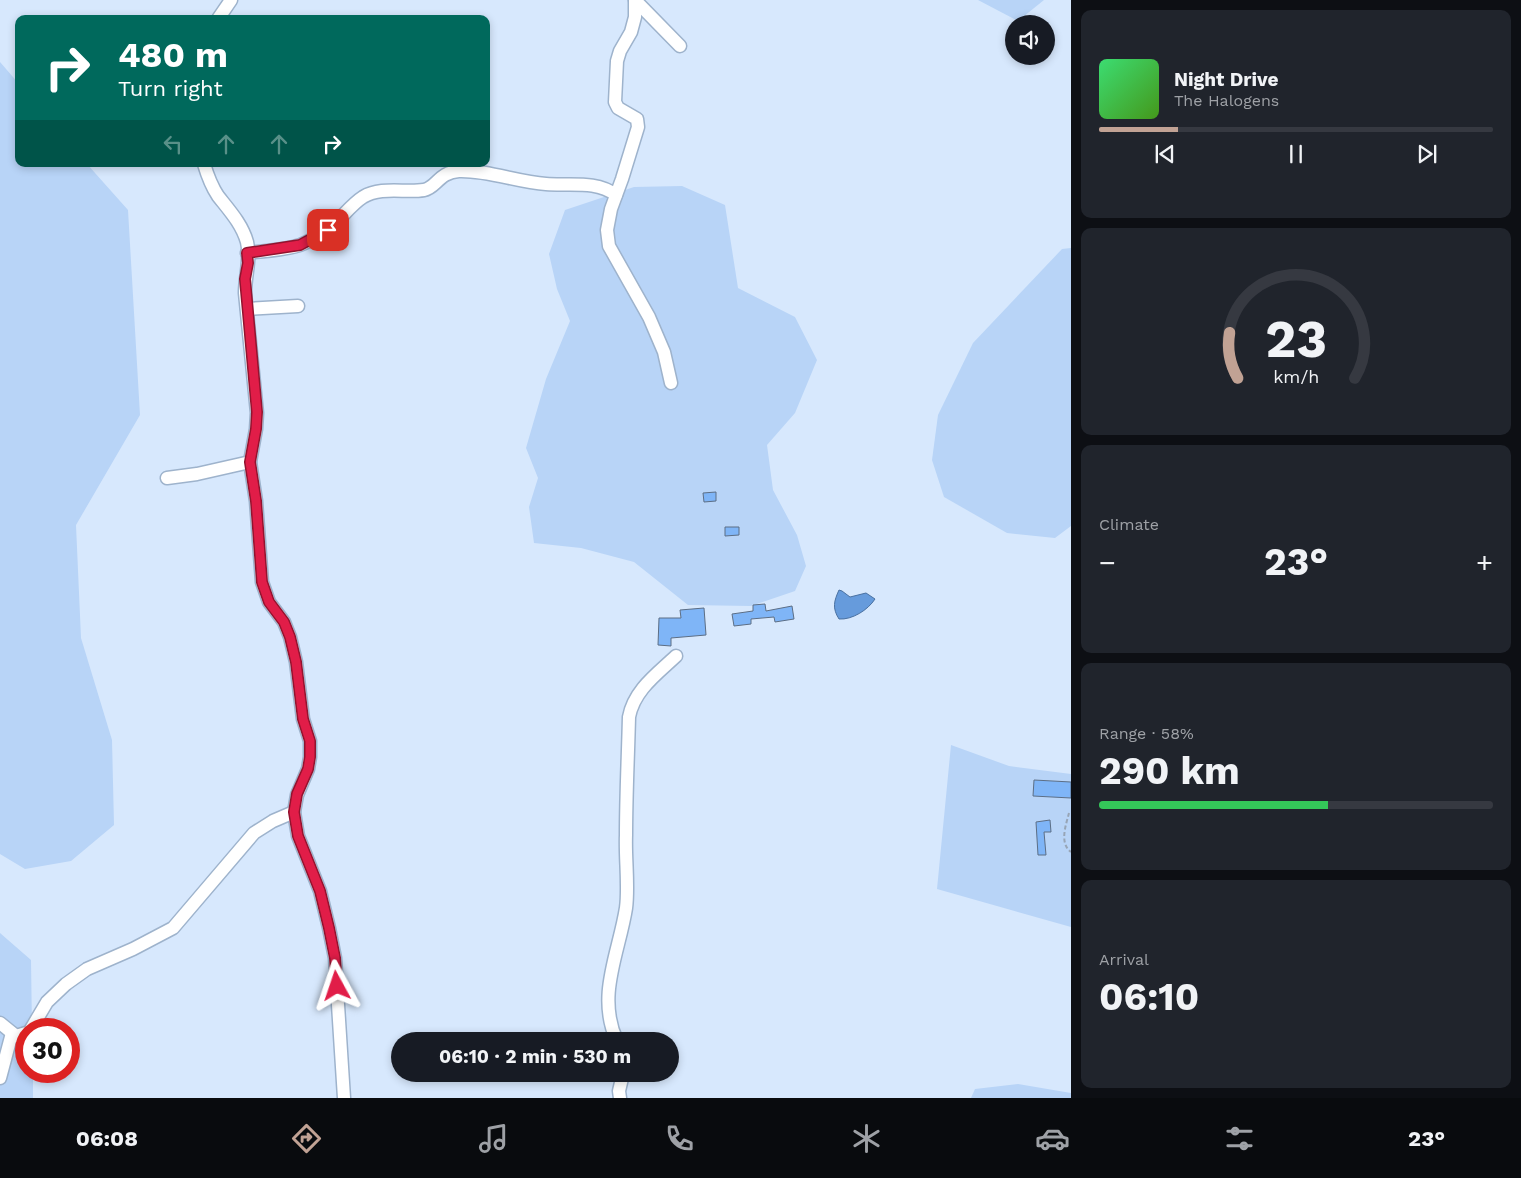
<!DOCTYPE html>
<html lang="en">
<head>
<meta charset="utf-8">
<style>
	:root { --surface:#171b24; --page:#20242c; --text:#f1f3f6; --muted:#9ea1a6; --line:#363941; --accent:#c1a294 }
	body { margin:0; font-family:"Work Sans",sans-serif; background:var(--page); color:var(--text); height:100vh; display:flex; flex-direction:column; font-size:19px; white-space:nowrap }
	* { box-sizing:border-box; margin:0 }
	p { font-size:16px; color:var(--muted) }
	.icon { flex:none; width:28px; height:28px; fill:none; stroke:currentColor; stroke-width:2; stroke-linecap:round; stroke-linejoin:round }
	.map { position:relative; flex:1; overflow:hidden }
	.sheet { display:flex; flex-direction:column; gap:10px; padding:10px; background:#0d0f14; width:450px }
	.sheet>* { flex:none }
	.guide { position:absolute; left:15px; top:15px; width:475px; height:152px; border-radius:10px; box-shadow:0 2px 8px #0003; background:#00695c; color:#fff; overflow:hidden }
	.buttons { position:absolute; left:1005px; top:15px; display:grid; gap:10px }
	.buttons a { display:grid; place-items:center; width:50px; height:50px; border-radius:50%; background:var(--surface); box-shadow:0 2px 8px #0003; font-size:25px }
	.speed { position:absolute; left:15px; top:1018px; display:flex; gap:10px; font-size:25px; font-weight:700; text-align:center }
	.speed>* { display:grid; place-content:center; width:65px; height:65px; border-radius:50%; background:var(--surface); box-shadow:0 2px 8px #0003; line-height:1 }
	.speed .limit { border:8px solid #d22; background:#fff; color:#111 }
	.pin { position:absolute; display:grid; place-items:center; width:42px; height:42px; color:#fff; margin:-21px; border-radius:10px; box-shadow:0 2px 8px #0006 }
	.me { position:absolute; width:55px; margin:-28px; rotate:355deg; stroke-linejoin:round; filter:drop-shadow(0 0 4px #0008) }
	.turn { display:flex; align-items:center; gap:18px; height:105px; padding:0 20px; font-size:22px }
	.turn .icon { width:65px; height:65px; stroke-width:2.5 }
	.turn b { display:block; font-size:35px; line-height:42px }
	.lanes { display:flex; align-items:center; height:48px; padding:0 20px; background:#0003; justify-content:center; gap:25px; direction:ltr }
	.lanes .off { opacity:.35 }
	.big { font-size:38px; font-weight:700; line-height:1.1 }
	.sheet .widget { flex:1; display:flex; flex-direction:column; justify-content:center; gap:8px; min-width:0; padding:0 18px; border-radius:10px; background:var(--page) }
	.sheet .dial { align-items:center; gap:0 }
	.dial svg { height:130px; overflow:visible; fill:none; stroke:var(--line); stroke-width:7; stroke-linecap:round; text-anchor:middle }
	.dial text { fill:var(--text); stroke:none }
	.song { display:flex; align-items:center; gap:15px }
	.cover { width:60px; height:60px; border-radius:8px; background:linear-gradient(135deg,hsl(140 70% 55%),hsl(100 70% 35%)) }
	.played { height:5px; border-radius:2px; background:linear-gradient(90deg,var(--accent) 20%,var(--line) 20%) }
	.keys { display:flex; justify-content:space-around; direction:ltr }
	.heat { display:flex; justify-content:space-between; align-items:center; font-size:28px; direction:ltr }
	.charge { height:8px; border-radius:4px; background:linear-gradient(90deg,#34c759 58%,var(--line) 0) }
	.trip { position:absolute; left:391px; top:1032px; width:288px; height:50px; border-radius:25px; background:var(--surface); box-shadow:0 2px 8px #0003; font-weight:700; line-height:50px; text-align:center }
	.dock { display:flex; height:80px; justify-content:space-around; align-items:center; background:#090b0e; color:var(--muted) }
	.dock .icon { width:35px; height:35px }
	.dock .on { color:var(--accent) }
	.dock b { font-size:22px; color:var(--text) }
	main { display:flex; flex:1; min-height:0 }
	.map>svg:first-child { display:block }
	.green { fill:#b8d4f7 }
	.water { fill:#669bdc; stroke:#4a71a1 }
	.building { fill:#7fb5f7; stroke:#5c6e85 }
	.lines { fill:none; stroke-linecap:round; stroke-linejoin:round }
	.minor-casing { stroke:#9eb3cc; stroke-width:15 }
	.path { stroke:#97a5b6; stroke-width:2; stroke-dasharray:4 2.5; stroke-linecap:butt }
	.minor { stroke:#fff; stroke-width:12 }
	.route-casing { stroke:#92132f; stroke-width:12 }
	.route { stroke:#e11d48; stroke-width:9 }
</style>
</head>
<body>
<main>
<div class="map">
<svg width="1071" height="1098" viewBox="0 0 1071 1098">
	<rect width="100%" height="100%" fill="#d7e8fd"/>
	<g class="green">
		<path d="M 978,0 L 1044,0 L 1018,21 Z"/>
		<path d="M 0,62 L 19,84 L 19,164 L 87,164 L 128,210 L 140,415 L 76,525 L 81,638 L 112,740 L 114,825 L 71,861 L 25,869 L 0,854 Z"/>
		<path d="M 682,186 L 725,205 L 738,288 L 795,317 L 817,360 L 795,413 L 767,445 L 773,490 L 797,535 L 806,566 L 795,591 L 751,606 L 688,605 L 634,562 L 581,548 L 534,543 L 529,507 L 538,478 L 526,448 L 546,379 L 570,321 L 557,289 L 549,254 L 565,210 L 634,187 Z"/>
		<path d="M 1071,248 L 1071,526 L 1055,538 L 1007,533 L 944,497 L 932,460 L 938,415 L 973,343 L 1062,249 Z"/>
		<path d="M 951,745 L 1009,766 L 1071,774 L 1071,927 L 937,889 Z"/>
		<path d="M 0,933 L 31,960 L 32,1029 L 26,1029 L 26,1071 L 33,1071 L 33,1098 L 0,1098 Z"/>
		<path d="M 1018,1084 L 1071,1093 L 1071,1098 L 971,1098 L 975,1089 Z"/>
	</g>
	<path class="water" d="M 839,590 L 842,591 L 850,597 L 866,593 L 875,599 C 868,610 852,620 839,619 C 832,608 834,601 839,590 Z"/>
	<g class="building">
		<path d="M 716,492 L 716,501 L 704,502 L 703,493 Z"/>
		<path d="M 725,527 L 739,527 L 739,535 L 725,536 Z"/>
		<path d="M 765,604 L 766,611 L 792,606 L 794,619 L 775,622 L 774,617 L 751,619 L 751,624 L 734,626 L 732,614 L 753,611 L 753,605 Z"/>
		<path d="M 704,608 L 706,635 L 671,638 L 671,646 L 658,645 L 659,618 L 681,618 L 680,610 Z"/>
		<path d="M 1034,780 L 1071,782 L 1071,798 L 1033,796 Z"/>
		<path d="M 1050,820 L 1051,832 L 1044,832 L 1046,855 L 1038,855 L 1036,822 Z"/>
	</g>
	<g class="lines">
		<g class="minor-casing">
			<g id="minor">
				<path d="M 635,0 L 635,17 L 631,32 L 620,51 L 617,61 L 615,102 L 618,108 L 637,119 L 638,127 L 622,179 L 611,209 L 607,230 L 609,246 L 649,317 L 664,352 L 671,383"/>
				<path d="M 635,0 L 680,46"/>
				<path d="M 218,19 L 231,0"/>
				<path d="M 204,164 C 207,174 212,187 218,196 C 229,210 242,224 247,242 C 251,258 245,276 245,293 L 257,413 L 256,429 L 250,462 L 256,501 L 262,582 L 269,602 L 284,622 L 290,637 L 296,662 L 303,719 L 310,741 L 310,757 L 308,769 L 297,795 L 294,812 L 298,836 L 320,891 L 329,928 L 335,958 L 344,1098"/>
				<path d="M 247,253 C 263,251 285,250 300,245 C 309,242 319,235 327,230 C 340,221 349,206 363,197 C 381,186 405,193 424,190 C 436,188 439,172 459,171 C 488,170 517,182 546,184 C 570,186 596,180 616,195"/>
				<path d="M 247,309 L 298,306"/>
				<path d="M 167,478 L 197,474 L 250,462"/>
				<path d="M 0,1023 L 16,1036 L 26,1033"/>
				<path d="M 31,1029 L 47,1002 L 66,984 L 87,969 L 133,949 L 173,928 L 254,833 L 273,821 L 294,812"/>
				<path d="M 617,1041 C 596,996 619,953 626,908 C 629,886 625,858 626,835 C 626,796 628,757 629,717 C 634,690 657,674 676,656"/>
				<path d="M 0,1078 L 12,1033"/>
				<path d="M 620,1098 L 619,1091 L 623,1074"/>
			</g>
		</g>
		<path class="path" d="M 1069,813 C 1066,825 1059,843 1071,852"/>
		<use href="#minor" class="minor"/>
	</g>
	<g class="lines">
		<g class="route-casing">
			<path id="route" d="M 328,230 L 300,245 L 247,253 L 248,263 L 245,279 L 257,412 L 256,429 L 250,462 L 256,501 L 262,582 L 269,602 L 284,622 L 290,637 L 296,662 L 303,719 L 310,741 L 310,757 L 308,769 L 297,794 L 294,812 L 298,836 L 320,891 L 329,928 L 335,958 L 337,986"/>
		</g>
		<use href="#route" class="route"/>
	</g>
</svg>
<div class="buttons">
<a><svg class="icon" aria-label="sound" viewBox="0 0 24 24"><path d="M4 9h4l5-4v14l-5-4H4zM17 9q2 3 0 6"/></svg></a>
</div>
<div class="speed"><div class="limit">30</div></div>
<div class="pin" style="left:328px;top:230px;background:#d93025"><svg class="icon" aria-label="arrive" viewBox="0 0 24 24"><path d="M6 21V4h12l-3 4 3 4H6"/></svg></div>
<svg class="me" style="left:337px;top:986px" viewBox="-20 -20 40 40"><path d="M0-17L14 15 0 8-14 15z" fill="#e11d48" stroke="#fff" stroke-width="4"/></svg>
<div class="trip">06:10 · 2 min · 530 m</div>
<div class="guide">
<div class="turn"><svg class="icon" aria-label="right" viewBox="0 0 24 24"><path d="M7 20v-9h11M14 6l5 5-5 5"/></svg><div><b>480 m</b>Turn right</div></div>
<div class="lanes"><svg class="icon off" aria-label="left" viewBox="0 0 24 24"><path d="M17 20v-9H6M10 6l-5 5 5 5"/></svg><svg class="icon off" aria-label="ahead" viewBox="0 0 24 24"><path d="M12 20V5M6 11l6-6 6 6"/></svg><svg class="icon off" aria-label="ahead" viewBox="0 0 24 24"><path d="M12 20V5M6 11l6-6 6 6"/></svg><svg class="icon" aria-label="right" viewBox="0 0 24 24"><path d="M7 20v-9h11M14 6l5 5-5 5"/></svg></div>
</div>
</div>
<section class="sheet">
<div class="widget">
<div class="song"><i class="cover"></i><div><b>Night Drive</b><p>The Halogens</p></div></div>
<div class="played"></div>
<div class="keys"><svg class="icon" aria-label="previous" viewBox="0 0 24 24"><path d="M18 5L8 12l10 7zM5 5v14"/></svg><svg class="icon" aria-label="pause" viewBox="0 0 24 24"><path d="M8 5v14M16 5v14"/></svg><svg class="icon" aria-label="next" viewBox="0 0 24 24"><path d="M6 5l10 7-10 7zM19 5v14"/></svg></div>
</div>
<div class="widget dial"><svg viewBox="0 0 100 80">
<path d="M14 69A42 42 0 1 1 86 69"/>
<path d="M14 69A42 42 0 0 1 9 41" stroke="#c1a294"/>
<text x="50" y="56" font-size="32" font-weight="700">23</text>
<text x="50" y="72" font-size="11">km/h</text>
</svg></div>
<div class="widget"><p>Climate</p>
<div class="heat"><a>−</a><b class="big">23°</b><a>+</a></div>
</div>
<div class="widget"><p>Range · 58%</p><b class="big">290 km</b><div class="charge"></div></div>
<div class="widget"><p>Arrival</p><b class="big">06:10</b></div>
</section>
</main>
<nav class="dock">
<b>06:08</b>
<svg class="icon on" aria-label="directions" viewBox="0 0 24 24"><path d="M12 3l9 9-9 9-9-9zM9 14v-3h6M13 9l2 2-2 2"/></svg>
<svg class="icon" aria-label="music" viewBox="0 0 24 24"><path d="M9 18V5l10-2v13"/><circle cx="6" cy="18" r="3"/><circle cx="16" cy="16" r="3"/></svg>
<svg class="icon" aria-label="phone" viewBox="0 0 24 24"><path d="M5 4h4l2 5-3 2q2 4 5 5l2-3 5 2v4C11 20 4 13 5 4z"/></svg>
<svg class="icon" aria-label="climate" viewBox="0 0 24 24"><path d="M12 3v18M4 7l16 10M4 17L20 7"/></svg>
<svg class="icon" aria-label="car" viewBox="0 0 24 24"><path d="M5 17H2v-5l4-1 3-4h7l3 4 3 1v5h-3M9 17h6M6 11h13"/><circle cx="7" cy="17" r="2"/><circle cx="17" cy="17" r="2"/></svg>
<svg class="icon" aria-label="filters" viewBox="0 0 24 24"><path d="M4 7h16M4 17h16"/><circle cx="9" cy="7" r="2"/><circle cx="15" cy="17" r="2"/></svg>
<b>23°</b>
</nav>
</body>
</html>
